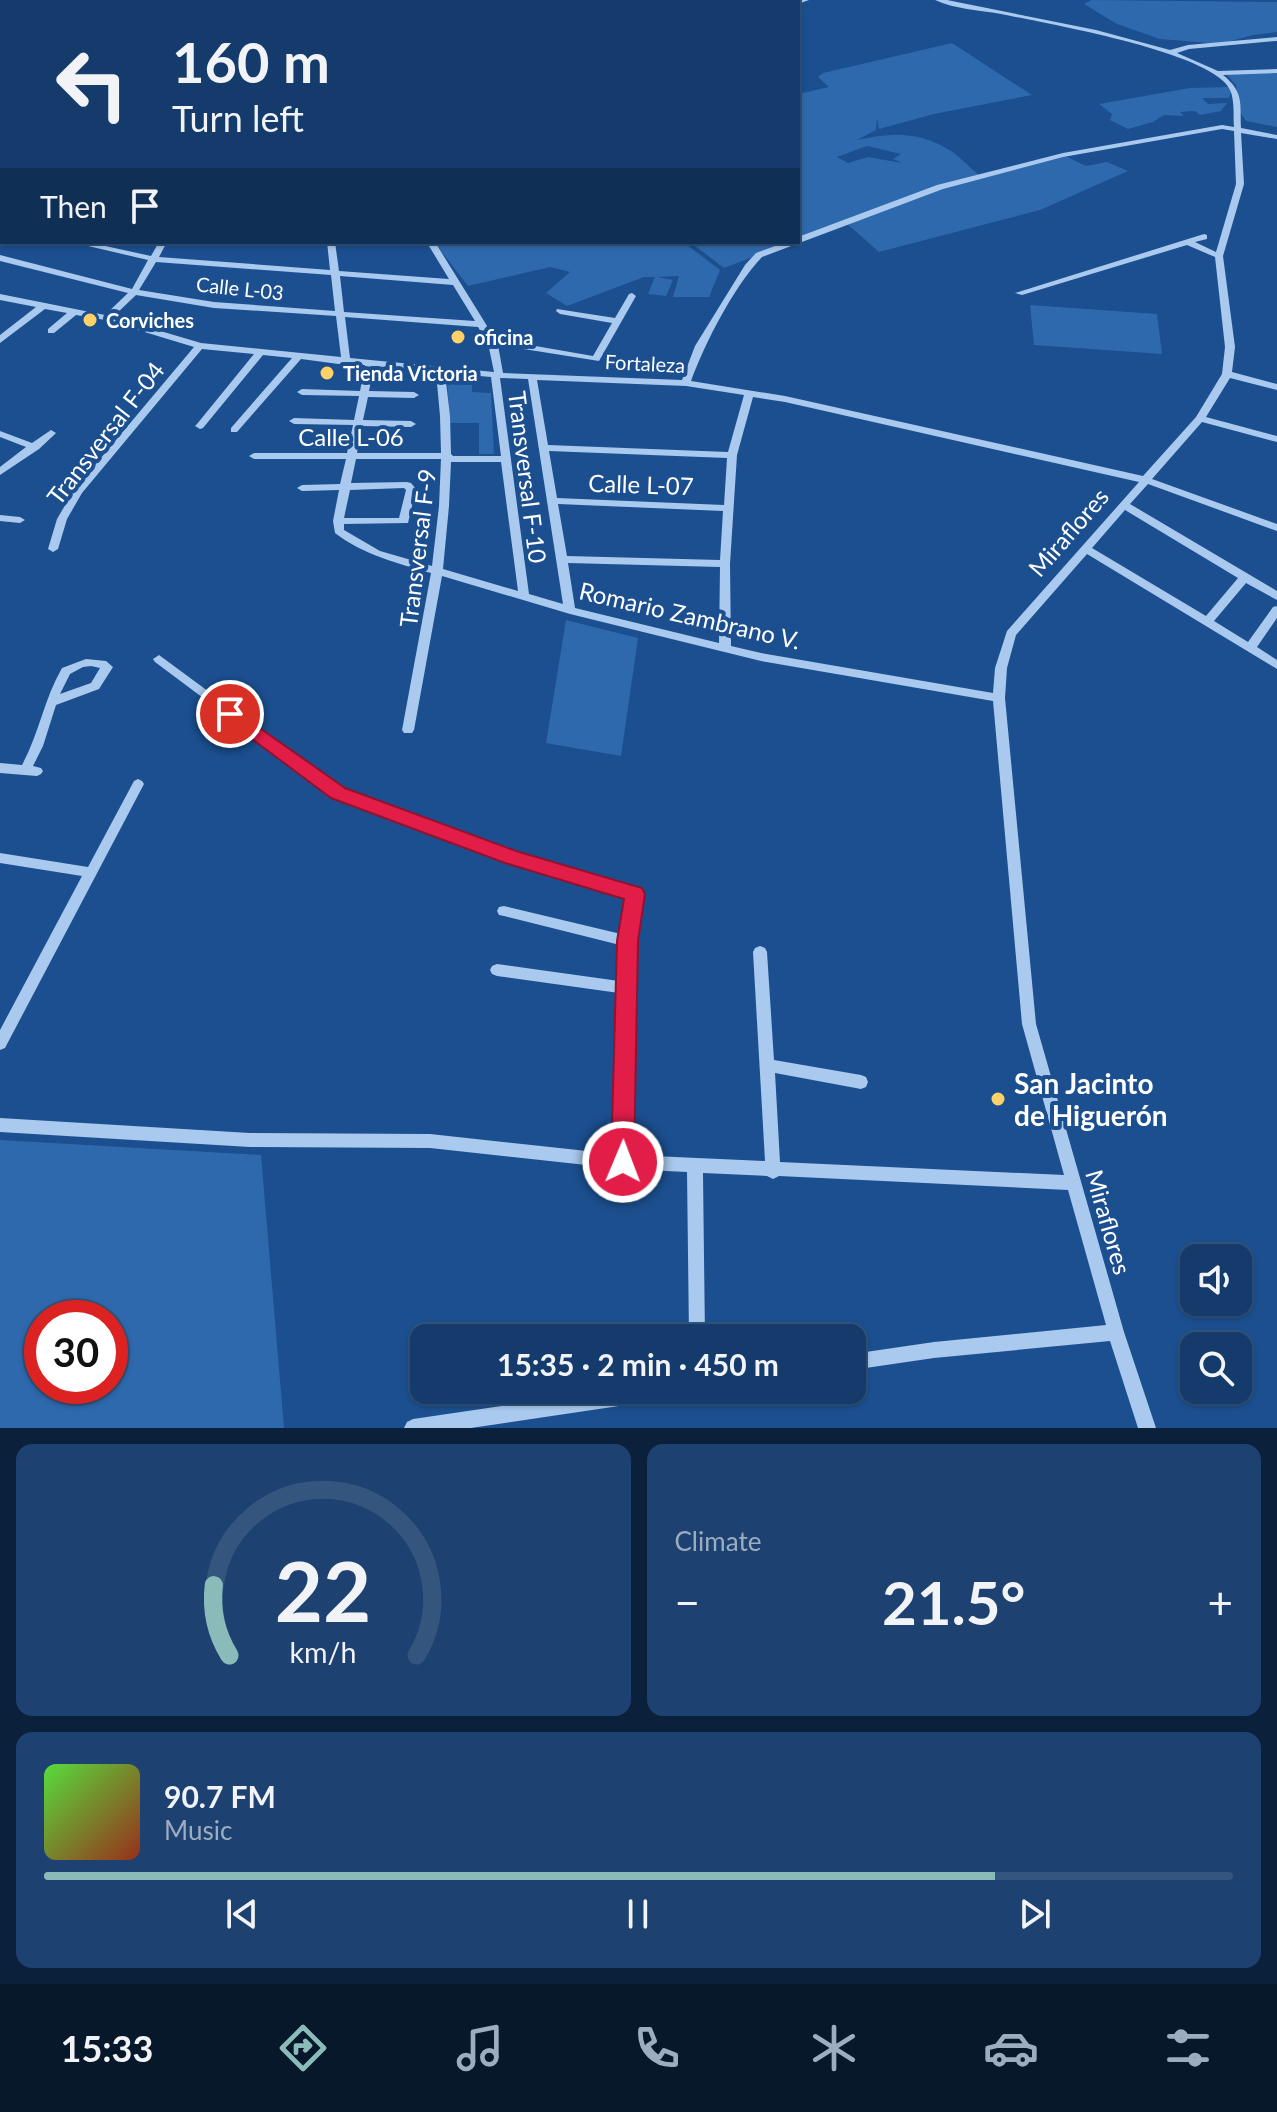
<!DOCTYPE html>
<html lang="en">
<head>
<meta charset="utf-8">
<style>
	:root { --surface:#143b6b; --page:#1d4271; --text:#f1f3f6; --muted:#9dadc1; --line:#33557e; --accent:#8bbbb9 }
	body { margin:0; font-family:Lato,sans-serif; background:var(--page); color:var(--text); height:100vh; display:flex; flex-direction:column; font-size:30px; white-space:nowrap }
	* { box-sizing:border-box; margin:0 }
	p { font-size:26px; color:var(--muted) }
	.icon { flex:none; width:44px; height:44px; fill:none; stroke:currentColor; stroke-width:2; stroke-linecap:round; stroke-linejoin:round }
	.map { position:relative; height:1428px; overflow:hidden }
	.side { display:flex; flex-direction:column; gap:16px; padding:16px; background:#0b203b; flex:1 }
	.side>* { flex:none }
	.banner { position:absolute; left:0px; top:0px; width:800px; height:244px; box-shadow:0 2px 6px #0004,0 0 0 2px var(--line); background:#143b6b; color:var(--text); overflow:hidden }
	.tools { position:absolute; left:1180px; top:1244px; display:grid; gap:16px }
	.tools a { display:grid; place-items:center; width:72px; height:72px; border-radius:16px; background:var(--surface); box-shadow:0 2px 6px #0004,0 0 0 2px var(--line); font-size:40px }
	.speed { position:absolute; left:24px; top:1300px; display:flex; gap:16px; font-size:40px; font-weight:700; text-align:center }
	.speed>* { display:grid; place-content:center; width:104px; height:104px; border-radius:50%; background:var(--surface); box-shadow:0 2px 6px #0004,0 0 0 2px var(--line); line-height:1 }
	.speed .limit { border:12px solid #d22; background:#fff; color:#111 }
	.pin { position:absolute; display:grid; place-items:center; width:68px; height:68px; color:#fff; margin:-34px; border:4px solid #fff; border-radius:50%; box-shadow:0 2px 8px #0007 }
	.me { position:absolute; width:88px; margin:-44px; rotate:1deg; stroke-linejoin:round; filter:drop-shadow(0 0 6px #0008) }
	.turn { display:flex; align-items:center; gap:28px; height:168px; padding:0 40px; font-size:36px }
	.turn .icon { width:104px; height:104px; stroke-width:2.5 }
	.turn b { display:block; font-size:56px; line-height:68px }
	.then { display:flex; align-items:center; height:76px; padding:0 40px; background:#0003; gap:16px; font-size:30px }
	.big { font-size:60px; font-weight:700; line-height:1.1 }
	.side .card { flex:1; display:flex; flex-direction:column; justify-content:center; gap:12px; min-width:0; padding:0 28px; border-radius:16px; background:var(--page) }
	.side .dial { align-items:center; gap:0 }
	.dial svg { height:208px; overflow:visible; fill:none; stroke:var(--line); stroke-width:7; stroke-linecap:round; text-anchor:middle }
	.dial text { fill:var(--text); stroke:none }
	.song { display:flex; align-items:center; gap:24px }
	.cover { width:96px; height:96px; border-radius:12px; background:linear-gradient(135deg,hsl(110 70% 55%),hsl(10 70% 35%)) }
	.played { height:8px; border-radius:4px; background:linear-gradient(90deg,var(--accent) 80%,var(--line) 80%) }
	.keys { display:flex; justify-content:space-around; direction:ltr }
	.heat { display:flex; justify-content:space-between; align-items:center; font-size:44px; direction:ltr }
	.side .tiles { flex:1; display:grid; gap:16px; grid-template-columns:1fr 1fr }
	.card:last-child { grid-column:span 2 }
	.trip { position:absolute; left:410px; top:1324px; width:456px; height:80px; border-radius:16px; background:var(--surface); box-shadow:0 2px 6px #0004,0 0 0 2px var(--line); font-weight:700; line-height:80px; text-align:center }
	.dock { display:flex; height:128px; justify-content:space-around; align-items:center; background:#08182b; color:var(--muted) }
	.dock .icon { width:56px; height:56px }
	.dock .active { color:var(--accent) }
	.dock b { font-size:36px; color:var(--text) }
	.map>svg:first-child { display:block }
	.green { fill:#2e69ad; fill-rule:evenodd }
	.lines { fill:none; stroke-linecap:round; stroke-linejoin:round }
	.minor { fill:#a9c9ee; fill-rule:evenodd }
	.major { stroke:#f0f6ff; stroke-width:16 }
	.route { fill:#e11d48; stroke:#92132f; stroke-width:2 }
	.poi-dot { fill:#ffd166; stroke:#1b4f8f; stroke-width:3 }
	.labels { text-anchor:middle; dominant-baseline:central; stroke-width:8; stroke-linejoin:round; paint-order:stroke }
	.far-street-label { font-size:20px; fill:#fff; stroke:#1b4f8f }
	.far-poi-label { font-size:20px; font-weight:bold; fill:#fff; stroke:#1b4f8f; text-anchor:start }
	.street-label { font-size:24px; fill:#fff; stroke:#1b4f8f }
	.near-poi-label { font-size:28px; font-weight:bold; fill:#fff; stroke:#1b4f8f; text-anchor:start }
</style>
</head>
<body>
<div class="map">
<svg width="1277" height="1428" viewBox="0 0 1277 1428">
	<rect width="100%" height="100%" fill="#1b4f8f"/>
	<g class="green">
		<path d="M 1092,0 L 1277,2 L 1277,32 L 1253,35 L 1220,44 L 1160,39 L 1117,24 L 1084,4 Z"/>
		<path d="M 952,43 L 1032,95 L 934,114 L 879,129 L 877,118 L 876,130 L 857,140 C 891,132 920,131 951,151 C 962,158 970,169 981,176 L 1063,155 L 1086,166 L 1107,162 L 1128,171 L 1040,210 L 879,252 L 845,222 L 798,240 L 798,94 L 829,87 L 818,77 L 823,73 ZM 867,146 L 901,154 L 893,159 L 902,163 L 868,157 L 848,163 L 837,157 Z"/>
		<path d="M 1277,72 L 1277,127 L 1246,121 L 1240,112 L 1236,85 L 1226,74 Z"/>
		<path d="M 1229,87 L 1232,88 L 1229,98 L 1202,98 L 1208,104 L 1227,103 L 1221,111 L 1200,115 L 1195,111 L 1180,112 L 1184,116 L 1164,115 L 1153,122 L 1128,129 L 1110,120 L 1112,114 L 1099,104 L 1190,88 Z"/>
		<path d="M 434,242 L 683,242 L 720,270 L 709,297 L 673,297 L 679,276 L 657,277 L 673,280 L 666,296 L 648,294 L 655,277 L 644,277 L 567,306 L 546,293 L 570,272 L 550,267 L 468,286 Z"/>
		<path d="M 690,242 L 792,242 L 724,268 Z"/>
		<path d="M 1030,305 L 1157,314 L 1162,354 L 1034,345 Z"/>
		<path d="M 447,378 L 472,380 L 472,392 L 491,393 L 494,454 L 479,454 L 479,423 L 450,423 Z"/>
		<path d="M 566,620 L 638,638 L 621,756 L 546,743 Z"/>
		<path d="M 0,1140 L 261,1155 L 284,1428 L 0,1428 ZM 42,1318 L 110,1318 L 110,1386 L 42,1386 Z"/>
	</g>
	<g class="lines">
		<g class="minor">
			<path d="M 253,0 L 262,0 L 260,2 L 251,2 Z"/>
			<path d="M 414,0 L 422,0 L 420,2 L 412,2 Z"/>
			<path d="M 438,0 L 447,0 L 444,2 L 435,2 Z"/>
			<path d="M 798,0 L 809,0 L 798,4 L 798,2 L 795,2 Z"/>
			<path d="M 935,0 L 947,0 L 1096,30 L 1170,50 L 1188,45 L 1277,37 L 1277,41 L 1275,41 L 1189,49 L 1177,53 L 1218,71 L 1277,69 L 1277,73 L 1223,75 C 1244,92 1240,103 1241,128 L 1277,135 L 1277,139 L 1241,133 L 1244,184 L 1223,256 L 1235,347 L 1232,372 L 1277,384 L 1277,390 L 1230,378 L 1206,417 L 1277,436 L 1277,442 L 1202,422 L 1152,479 L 1277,524 L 1277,531 L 1148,484 L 1130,504 L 1277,591 L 1277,600 L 1246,583 L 1214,621 L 1248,642 L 1273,607 L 1277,606 L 1277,618 L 1257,647 L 1277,660 L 1277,669 L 1087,554 L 1016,635 L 1007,668 L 1005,698 L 1036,1024 L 1124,1332 L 1156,1428 L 1138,1428 L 1110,1341 L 934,1358 L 852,1370 L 852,1354 L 934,1342 L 1106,1325 L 1068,1190 L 779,1176 L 773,1179 L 767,1176 L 703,1173 L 705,1338 L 689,1338 L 687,1172 L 623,1169 L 430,1148 L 250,1147 L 0,1132 L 0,1118 L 250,1133 L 430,1134 L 615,1154 L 619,993 L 497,976 L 492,974 L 490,970 L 492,966 L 497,964 L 619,981 L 620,945 L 504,916 L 499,915 L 497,911 L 499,907 L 504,906 L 621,934 L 628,897 L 507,861 L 334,796 L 155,662 L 153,659 L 159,655 L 342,790 L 515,853 L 640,890 L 642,894 L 634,941 L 631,1155 L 765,1161 L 753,952 L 755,948 L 760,946 L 765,948 L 767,952 L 774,1060 L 861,1075 L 866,1077 L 868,1082 L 866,1087 L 861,1089 L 775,1073 L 780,1162 L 1064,1175 L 1022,1024 L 993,701 L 761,661 L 570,614 L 442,576 L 414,730 L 412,733 L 404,733 L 402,730 L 431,573 C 397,563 364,555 335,533 L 333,521 L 339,490 L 302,491 L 297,488 L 302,485 L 340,484 L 346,459 L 254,459 L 249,456 L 254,453 L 347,453 L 353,425 L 294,424 L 289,421 L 294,418 L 354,420 L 359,396 L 302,395 L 297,392 L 302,389 L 360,391 L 365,365 L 346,365 L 301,359 L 237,432 L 231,432 L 231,428 L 292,358 L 263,355 L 203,428 L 200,429 L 195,426 L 197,424 L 254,354 L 202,349 L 82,493 L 67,519 L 58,549 L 53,552 L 48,549 L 57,519 L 74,490 L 194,347 L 105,320 L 76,315 L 54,333 L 48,333 L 48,329 L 67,313 L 45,309 L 0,343 L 0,335 L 36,307 L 0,300 L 0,294 L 105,315 L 128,293 L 0,261 L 0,255 L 132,289 L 148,260 L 71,242 L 87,242 L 151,256 L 159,242 L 167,242 L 159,257 L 330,270 L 327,242 L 335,242 L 339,271 L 449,279 L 429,246 L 399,245 L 395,242 L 435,242 L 497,342 L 501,340 L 593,356 L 612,323 L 560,314 L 556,311 L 557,309 L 615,318 L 629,294 L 632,293 L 636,296 L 599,361 L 498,345 L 503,373 L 682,380 L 695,346 L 745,265 L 756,253 L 786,242 L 798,242 L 798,237 L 937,185 L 1063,153 L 1222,125 L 1234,127 C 1233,116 1235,101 1230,90 C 1214,52 1044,23 1001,14 C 979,10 954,9 935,0 ZM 1222,129 L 1234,131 L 1236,184 L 1216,252 L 1195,242 L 1207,239 L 1207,235 L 1204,234 L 1015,293 L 1022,295 L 1187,245 L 1215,257 L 1225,347 L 1222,374 L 1196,417 L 1143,476 L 785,396 L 691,381 C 706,341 733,288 762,257 L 943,189 L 1063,157 ZM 156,262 L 331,275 L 335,311 L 214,302 L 139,290 ZM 340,276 L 453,285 L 475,321 L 344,312 ZM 136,295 L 214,308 L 336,316 L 341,357 L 201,343 L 113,317 ZM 345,317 L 478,327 L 488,343 L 494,372 L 350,358 ZM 374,366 L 436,372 L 440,416 L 441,453 L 357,453 L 362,426 L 411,427 L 416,424 L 411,421 L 363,420 L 368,397 L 414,398 L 419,395 L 414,392 L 369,391 ZM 445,373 L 491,377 L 501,456 L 453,456 L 451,454 L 450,416 ZM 500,378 L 528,379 L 563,604 L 529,594 ZM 537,380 L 686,386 L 744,395 L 728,452 L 548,445 ZM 753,397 L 785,402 L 1139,482 L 1007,631 L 995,668 L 993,693 L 761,653 L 731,646 L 730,564 L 737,455 ZM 549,451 L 727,458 L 724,505 L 557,498 ZM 356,459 L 441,459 L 439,506 L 432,566 L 380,551 L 344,530 L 344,524 L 408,523 L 416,489 L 411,483 L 407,482 L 351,483 ZM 451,462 L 501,462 L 518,591 L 443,569 L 449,506 ZM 404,488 L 406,490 L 399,518 L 344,518 L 350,490 ZM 558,504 L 723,511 L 720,560 L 567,556 ZM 1125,510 L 1238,578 L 1206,616 L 1092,548 ZM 568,563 L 720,567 L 719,643 L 575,608 Z"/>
			<rect x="0" y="37" width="2" height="4"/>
			<path d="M 51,430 L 56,433 L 54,435 L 39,449 L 0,475 L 0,467 L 26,447 L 0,437 L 0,431 L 32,443 Z"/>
			<path d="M 0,515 L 20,517 L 25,520 L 20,523 L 0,521 Z"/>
			<path d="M 86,659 L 106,661 L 113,667 L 99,689 L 56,705 L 43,746 L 33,766 L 41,768 L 43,771 L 41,774 L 37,776 L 0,773 L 0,763 L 22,765 C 39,734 44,699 62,668 ZM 83,667 L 91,666 L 100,668 L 91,683 L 60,694 L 70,674 Z"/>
			<path d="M 138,779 L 142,781 L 144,784 L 5,1048 L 0,1050 L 0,1030 L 82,876 L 0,863 L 0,853 L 88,867 L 134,781 Z"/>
			<path d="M 609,1390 L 675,1390 L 672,1396 L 666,1399 L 471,1428 L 404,1428 L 407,1422 L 413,1419 Z"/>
		</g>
		<g class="major">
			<path d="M 395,2 L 398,0"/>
			<path d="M 0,237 L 2,236"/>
		</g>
	</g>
	<path class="route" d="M 230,707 L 345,788 L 516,851 L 642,888 L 645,894 L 638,941 L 634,1162 L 631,1170 L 623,1173 L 614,1170 L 611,1162 L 617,941 L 624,899 L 505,863 L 331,798 L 224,718 L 221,714 Z"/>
	<g class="poi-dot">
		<circle cx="90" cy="320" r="8"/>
		<circle cx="458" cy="337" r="8"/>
		<circle cx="327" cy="373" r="8"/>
		<circle cx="998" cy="1099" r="8"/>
	</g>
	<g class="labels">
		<g class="far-street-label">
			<text transform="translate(240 288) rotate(6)">Calle L-03</text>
			<text transform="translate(645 363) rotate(3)">Fortaleza</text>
		</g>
		<g class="far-poi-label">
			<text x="106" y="320">Corviches</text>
			<text x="474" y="337">oficina</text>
			<text x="343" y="373">Tienda Victoria</text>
		</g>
		<g class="street-label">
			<text transform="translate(105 433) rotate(-52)">Transversal F-04</text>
			<text x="351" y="436">Calle L-06</text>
			<text transform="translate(528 477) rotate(83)">Transversal F-10</text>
			<text transform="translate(641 484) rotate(2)">Calle L-07</text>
			<text transform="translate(1068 532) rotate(-49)">Miraflores</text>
			<text transform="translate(417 548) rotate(-83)">Transversal F-9</text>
			<text transform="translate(690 615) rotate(13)">Romario Zambrano V.</text>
			<text transform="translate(1109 1222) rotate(74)">Miraflores</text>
		</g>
		<g class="near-poi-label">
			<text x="1014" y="1083">San Jacinto<tspan x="1014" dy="32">de Higuerón</tspan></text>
		</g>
	</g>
</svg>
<div class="tools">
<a><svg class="icon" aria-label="sound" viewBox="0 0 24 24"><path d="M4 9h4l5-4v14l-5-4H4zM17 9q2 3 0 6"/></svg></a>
<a><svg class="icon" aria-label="search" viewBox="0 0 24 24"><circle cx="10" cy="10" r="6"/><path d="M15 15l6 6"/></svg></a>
</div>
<div class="speed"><div class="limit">30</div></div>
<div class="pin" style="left:230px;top:714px;background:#d93025"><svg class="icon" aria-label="arrive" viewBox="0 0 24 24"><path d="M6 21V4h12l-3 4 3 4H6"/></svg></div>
<svg class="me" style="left:623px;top:1162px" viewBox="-20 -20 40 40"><circle r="17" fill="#e11d48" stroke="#fff" stroke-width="3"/><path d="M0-11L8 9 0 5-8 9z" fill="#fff"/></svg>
<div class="trip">15:35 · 2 min · 450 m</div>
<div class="banner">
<div class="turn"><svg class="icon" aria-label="left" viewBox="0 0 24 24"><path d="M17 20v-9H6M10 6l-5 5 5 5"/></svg><div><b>160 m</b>Turn left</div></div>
<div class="then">Then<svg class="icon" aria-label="arrive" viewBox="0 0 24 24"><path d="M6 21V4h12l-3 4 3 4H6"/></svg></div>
</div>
</div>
<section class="side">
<div class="tiles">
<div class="card dial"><svg viewBox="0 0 100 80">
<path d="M14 69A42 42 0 1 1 86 69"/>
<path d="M14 69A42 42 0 0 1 8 42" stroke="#8bbbb9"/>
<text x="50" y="56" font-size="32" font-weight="700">22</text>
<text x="50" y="72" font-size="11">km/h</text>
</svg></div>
<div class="card"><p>Climate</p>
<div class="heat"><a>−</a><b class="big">21.5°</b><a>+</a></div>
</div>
<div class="card">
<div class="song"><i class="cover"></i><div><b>90.7 FM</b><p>Music</p></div></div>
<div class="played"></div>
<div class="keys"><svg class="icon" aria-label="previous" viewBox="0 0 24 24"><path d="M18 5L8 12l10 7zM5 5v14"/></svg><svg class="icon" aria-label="pause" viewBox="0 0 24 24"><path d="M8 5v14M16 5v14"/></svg><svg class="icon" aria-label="next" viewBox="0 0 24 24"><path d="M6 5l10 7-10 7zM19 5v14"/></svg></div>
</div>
</div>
</section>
<nav class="dock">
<b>15:33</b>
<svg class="icon active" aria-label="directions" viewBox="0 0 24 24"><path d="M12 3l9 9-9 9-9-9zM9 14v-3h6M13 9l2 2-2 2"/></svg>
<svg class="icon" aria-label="music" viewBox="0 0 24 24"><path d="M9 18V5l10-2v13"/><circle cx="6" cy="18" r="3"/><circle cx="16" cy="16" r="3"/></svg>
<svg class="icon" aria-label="phone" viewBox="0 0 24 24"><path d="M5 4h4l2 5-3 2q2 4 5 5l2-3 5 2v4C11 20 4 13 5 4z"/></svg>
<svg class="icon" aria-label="climate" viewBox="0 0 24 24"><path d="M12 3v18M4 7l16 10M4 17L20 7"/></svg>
<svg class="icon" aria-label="car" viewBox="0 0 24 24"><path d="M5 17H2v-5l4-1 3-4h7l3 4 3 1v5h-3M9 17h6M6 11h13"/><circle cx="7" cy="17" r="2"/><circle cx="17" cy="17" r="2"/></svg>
<svg class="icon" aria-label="filters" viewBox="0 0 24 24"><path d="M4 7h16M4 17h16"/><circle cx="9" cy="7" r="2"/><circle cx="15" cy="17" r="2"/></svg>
</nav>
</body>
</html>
